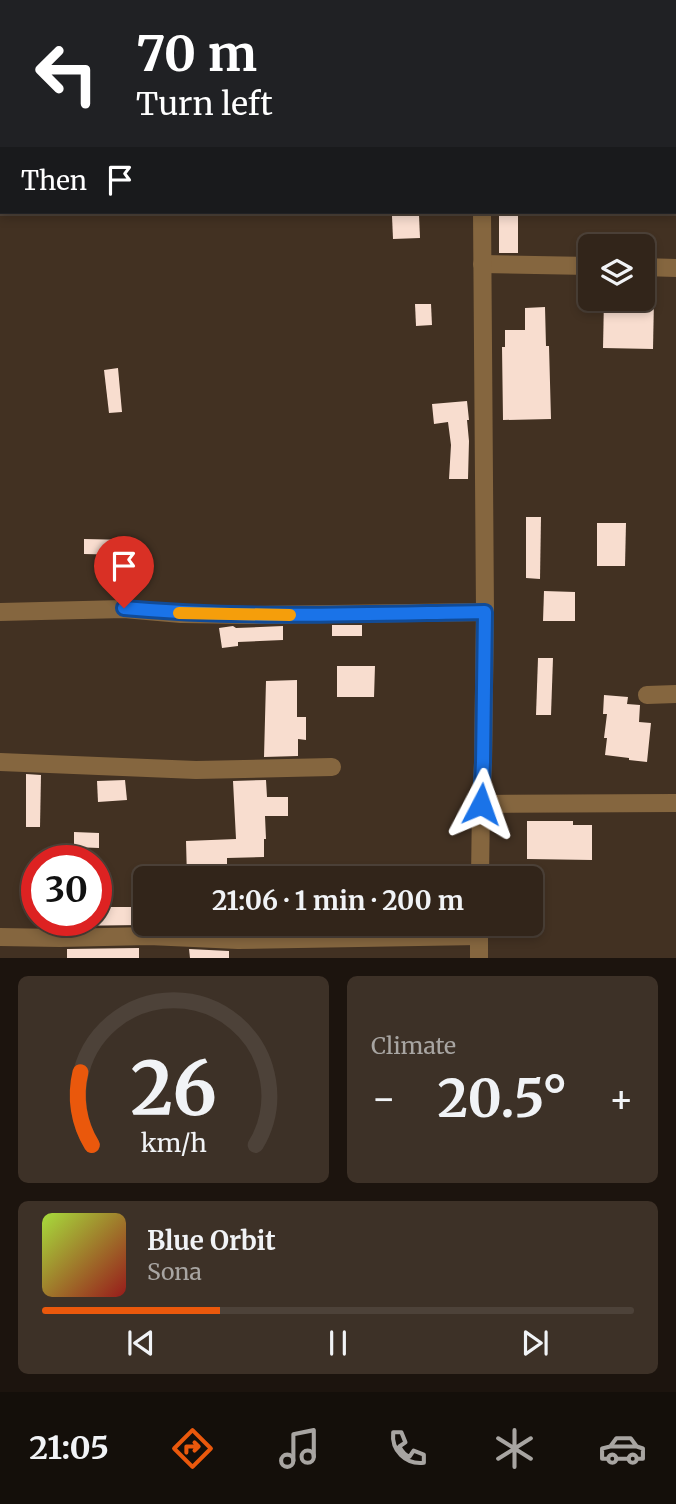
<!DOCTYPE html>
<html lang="en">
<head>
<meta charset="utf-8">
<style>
	:root { --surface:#32251a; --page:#3d3127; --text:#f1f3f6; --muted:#a8a5a2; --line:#4d4239; --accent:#ea580c }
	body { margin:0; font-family:Merriweather,serif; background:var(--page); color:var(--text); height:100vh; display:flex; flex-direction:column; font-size:26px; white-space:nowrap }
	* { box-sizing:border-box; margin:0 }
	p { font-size:23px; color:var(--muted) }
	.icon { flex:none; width:38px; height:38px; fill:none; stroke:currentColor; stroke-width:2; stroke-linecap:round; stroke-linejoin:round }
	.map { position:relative; height:958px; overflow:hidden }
	.panel { display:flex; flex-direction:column; gap:18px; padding:18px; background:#1c140e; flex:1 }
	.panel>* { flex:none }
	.banner { position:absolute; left:0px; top:0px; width:677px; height:214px; box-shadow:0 4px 10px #0003,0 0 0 2px var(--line); background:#202124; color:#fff; overflow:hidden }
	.controls { position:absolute; left:578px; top:234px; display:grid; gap:14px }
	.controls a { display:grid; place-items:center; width:77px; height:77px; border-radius:10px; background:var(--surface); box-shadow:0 4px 10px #0003,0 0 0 2px var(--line); font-size:35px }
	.speed { position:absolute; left:21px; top:845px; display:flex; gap:14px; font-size:35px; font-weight:700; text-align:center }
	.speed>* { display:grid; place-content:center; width:91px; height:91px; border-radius:50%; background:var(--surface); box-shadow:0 4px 10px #0003,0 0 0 2px var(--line); line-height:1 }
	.speed .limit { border:10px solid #d22; background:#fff; color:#111 }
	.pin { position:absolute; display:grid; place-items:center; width:60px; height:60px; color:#fff; margin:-72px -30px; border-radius:50% 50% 50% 0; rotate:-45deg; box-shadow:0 0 7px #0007 }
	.pin .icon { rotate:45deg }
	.me { position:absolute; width:77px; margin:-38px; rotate:4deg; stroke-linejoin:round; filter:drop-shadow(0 0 5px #0008) }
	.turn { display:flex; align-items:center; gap:24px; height:147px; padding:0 21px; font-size:32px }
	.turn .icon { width:91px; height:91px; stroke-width:2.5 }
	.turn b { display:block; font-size:49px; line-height:60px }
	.then { display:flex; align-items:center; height:66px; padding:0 21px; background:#0003; gap:14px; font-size:26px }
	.big { font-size:52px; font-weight:700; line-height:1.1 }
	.panel .tile { flex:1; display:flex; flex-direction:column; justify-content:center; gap:10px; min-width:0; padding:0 24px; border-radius:10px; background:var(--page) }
	.panel .dial { align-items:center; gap:0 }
	.dial svg { height:182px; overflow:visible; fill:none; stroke:var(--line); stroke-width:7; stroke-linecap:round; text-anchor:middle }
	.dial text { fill:var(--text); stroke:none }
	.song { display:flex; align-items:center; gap:21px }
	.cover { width:84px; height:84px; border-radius:10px; background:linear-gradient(135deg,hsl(80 70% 55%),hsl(0 70% 35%)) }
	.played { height:7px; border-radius:4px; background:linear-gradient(90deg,var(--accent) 30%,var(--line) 30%) }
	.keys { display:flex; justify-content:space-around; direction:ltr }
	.heat { display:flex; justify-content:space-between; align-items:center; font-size:38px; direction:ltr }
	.panel .tiles { flex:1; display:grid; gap:18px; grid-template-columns:1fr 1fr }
	.tile:last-child { grid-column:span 2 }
	.trip { position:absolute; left:133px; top:866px; width:410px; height:70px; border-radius:10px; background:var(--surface); box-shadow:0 4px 10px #0003,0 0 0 2px var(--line); font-weight:700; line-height:70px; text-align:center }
	.tab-bar { display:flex; height:112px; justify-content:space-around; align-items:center; background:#140f0a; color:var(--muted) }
	.tab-bar .icon { width:49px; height:49px }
	.tab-bar .on { color:var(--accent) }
	.tab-bar b { font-size:32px; color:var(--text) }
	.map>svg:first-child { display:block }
	.building { fill:#f8ddcf }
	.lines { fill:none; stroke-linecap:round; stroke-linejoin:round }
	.minor { stroke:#85663f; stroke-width:18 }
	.route-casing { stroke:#114b97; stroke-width:18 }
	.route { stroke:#1a73e8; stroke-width:12 }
	.slow { stroke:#f59e0b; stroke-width:12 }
</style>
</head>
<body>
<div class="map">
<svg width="676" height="958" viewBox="0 0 676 958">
	<rect width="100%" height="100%" fill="#423122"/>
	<g class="building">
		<rect x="499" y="212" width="19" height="41"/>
		<path d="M 419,215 L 420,238 L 393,239 L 392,216 Z"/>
		<path d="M 604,299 L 654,299 L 653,349 L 603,348 Z"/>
		<path d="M 415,304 L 431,304 L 432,325 L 416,326 Z"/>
		<path d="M 545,307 L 546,346 L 549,346 L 551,419 L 503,420 L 502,347 L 505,347 L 505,330 L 525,330 L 525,308 Z"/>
		<path d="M 118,368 L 122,412 L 109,413 L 104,370 Z"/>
		<path d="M 467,401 L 469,420 L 467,420 L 469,441 L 468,479 L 449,479 L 451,445 L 448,422 L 434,424 L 432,404 Z"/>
		<path d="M 526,517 L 541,517 L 540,579 L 526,578 Z"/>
		<path d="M 597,523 L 626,523 L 625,566 L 597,566 Z"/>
		<path d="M 84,539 L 129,540 L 129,555 L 84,554 Z"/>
		<path d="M 544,591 L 575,592 L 575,621 L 543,621 Z"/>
		<rect x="332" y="625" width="30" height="11"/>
		<path d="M 233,626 L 236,628 L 283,626 L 283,640 L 238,642 L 238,646 L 222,648 L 219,628 Z"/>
		<path d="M 538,658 L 553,658 L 551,715 L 536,715 Z"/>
		<path d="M 337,666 L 375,666 L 374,697 L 337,697 Z"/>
		<path d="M 297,680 L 297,717 L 306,717 L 306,740 L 298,739 L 298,756 L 264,757 L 266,681 Z"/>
		<path d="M 604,695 L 628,697 L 627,704 L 640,705 L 639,722 L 651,723 L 647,762 L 629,760 L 629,758 L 605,755 L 607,738 L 604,738 L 607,714 L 603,714 Z"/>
		<path d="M 26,774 L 41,775 L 40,827 L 26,827 Z"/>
		<path d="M 125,780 L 127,800 L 98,802 L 97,781 Z"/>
		<path d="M 266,780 L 267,797 L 288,797 L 288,816 L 265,816 L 266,839 L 264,839 L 264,857 L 227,858 L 227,878 L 187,878 L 186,841 L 236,839 L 233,781 Z"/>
		<path d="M 527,821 L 573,821 L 573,825 L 592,825 L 592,860 L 527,859 Z"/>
		<path d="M 74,832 L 99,833 L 99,848 L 74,847 Z"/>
		<path d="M 96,907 L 141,907 L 140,925 L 66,926 L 66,920 L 96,920 Z"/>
		<path d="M 189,924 L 229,924 L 229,928 L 189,926 Z"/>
		<path d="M 139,948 L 139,958 L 67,958 L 67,949 Z"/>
		<path d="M 189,949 L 229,951 L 229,958 L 190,958 Z"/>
	</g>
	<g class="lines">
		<g class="minor">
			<path d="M 480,0 L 480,2"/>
			<path d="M 482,264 L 590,266"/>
			<path d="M 642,267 L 676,268"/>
			<path d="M 0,612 L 124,609 L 181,614 L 248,615 L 485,612"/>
			<path d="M 647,695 L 676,694"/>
			<path d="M 0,762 L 196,770 L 332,767"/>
			<path d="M 481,804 L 676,803"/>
			<path d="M 480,878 L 481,804 L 483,763 L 485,612 L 482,212"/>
			<path d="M 0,937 L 60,938 L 149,936 L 238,940 L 479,936"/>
			<path d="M 479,958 L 479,924"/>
		</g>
	</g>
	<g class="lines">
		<g class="route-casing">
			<path id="route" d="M 124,608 C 244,619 364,614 485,612 L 483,762 L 481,804"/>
		</g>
		<use href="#route" class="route"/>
		<path class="slow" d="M 179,613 L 290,615"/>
	</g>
</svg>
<div class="controls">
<a><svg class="icon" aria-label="layers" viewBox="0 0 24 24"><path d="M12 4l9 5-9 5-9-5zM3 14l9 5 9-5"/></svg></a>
</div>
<div class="speed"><div class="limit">30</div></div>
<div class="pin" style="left:124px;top:608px;background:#d93025"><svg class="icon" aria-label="arrive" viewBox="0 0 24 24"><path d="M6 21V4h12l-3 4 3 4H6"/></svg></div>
<svg class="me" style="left:481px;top:804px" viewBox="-20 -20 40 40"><path d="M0-17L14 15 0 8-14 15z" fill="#1a73e8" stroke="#fff" stroke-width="4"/></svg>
<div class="trip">21:06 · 1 min · 200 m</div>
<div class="banner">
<div class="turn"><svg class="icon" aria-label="left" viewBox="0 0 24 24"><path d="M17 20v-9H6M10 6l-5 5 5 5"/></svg><div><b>70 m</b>Turn left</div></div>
<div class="then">Then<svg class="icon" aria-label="arrive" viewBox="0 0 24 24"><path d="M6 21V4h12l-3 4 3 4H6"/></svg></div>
</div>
</div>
<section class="panel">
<div class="tiles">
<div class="tile dial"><svg viewBox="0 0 100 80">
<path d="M14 69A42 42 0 1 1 86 69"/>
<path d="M14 69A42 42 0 0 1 9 37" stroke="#ea580c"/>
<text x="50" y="56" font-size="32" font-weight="700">26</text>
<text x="50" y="72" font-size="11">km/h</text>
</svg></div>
<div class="tile"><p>Climate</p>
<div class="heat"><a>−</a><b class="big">20.5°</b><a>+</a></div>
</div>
<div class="tile">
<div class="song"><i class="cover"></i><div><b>Blue Orbit</b><p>Sona</p></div></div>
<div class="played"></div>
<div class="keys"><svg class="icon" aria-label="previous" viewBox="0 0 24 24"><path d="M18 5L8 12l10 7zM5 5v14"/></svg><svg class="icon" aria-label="pause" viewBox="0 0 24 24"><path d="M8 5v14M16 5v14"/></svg><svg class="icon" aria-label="next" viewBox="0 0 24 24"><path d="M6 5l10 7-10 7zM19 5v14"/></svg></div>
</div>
</div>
</section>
<nav class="tab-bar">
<b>21:05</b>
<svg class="icon on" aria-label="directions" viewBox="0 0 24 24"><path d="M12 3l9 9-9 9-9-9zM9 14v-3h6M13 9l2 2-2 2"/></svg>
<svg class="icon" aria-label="music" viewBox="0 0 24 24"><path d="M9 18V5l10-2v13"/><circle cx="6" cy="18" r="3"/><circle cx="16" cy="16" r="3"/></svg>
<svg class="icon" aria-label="phone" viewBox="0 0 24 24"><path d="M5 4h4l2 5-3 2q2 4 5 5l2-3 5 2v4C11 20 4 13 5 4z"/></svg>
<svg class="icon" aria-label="climate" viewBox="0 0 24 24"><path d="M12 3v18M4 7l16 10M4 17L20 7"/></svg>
<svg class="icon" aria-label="car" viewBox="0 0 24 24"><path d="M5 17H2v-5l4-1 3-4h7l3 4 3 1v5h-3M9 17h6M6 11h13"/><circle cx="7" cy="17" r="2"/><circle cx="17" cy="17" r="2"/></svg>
</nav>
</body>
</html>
